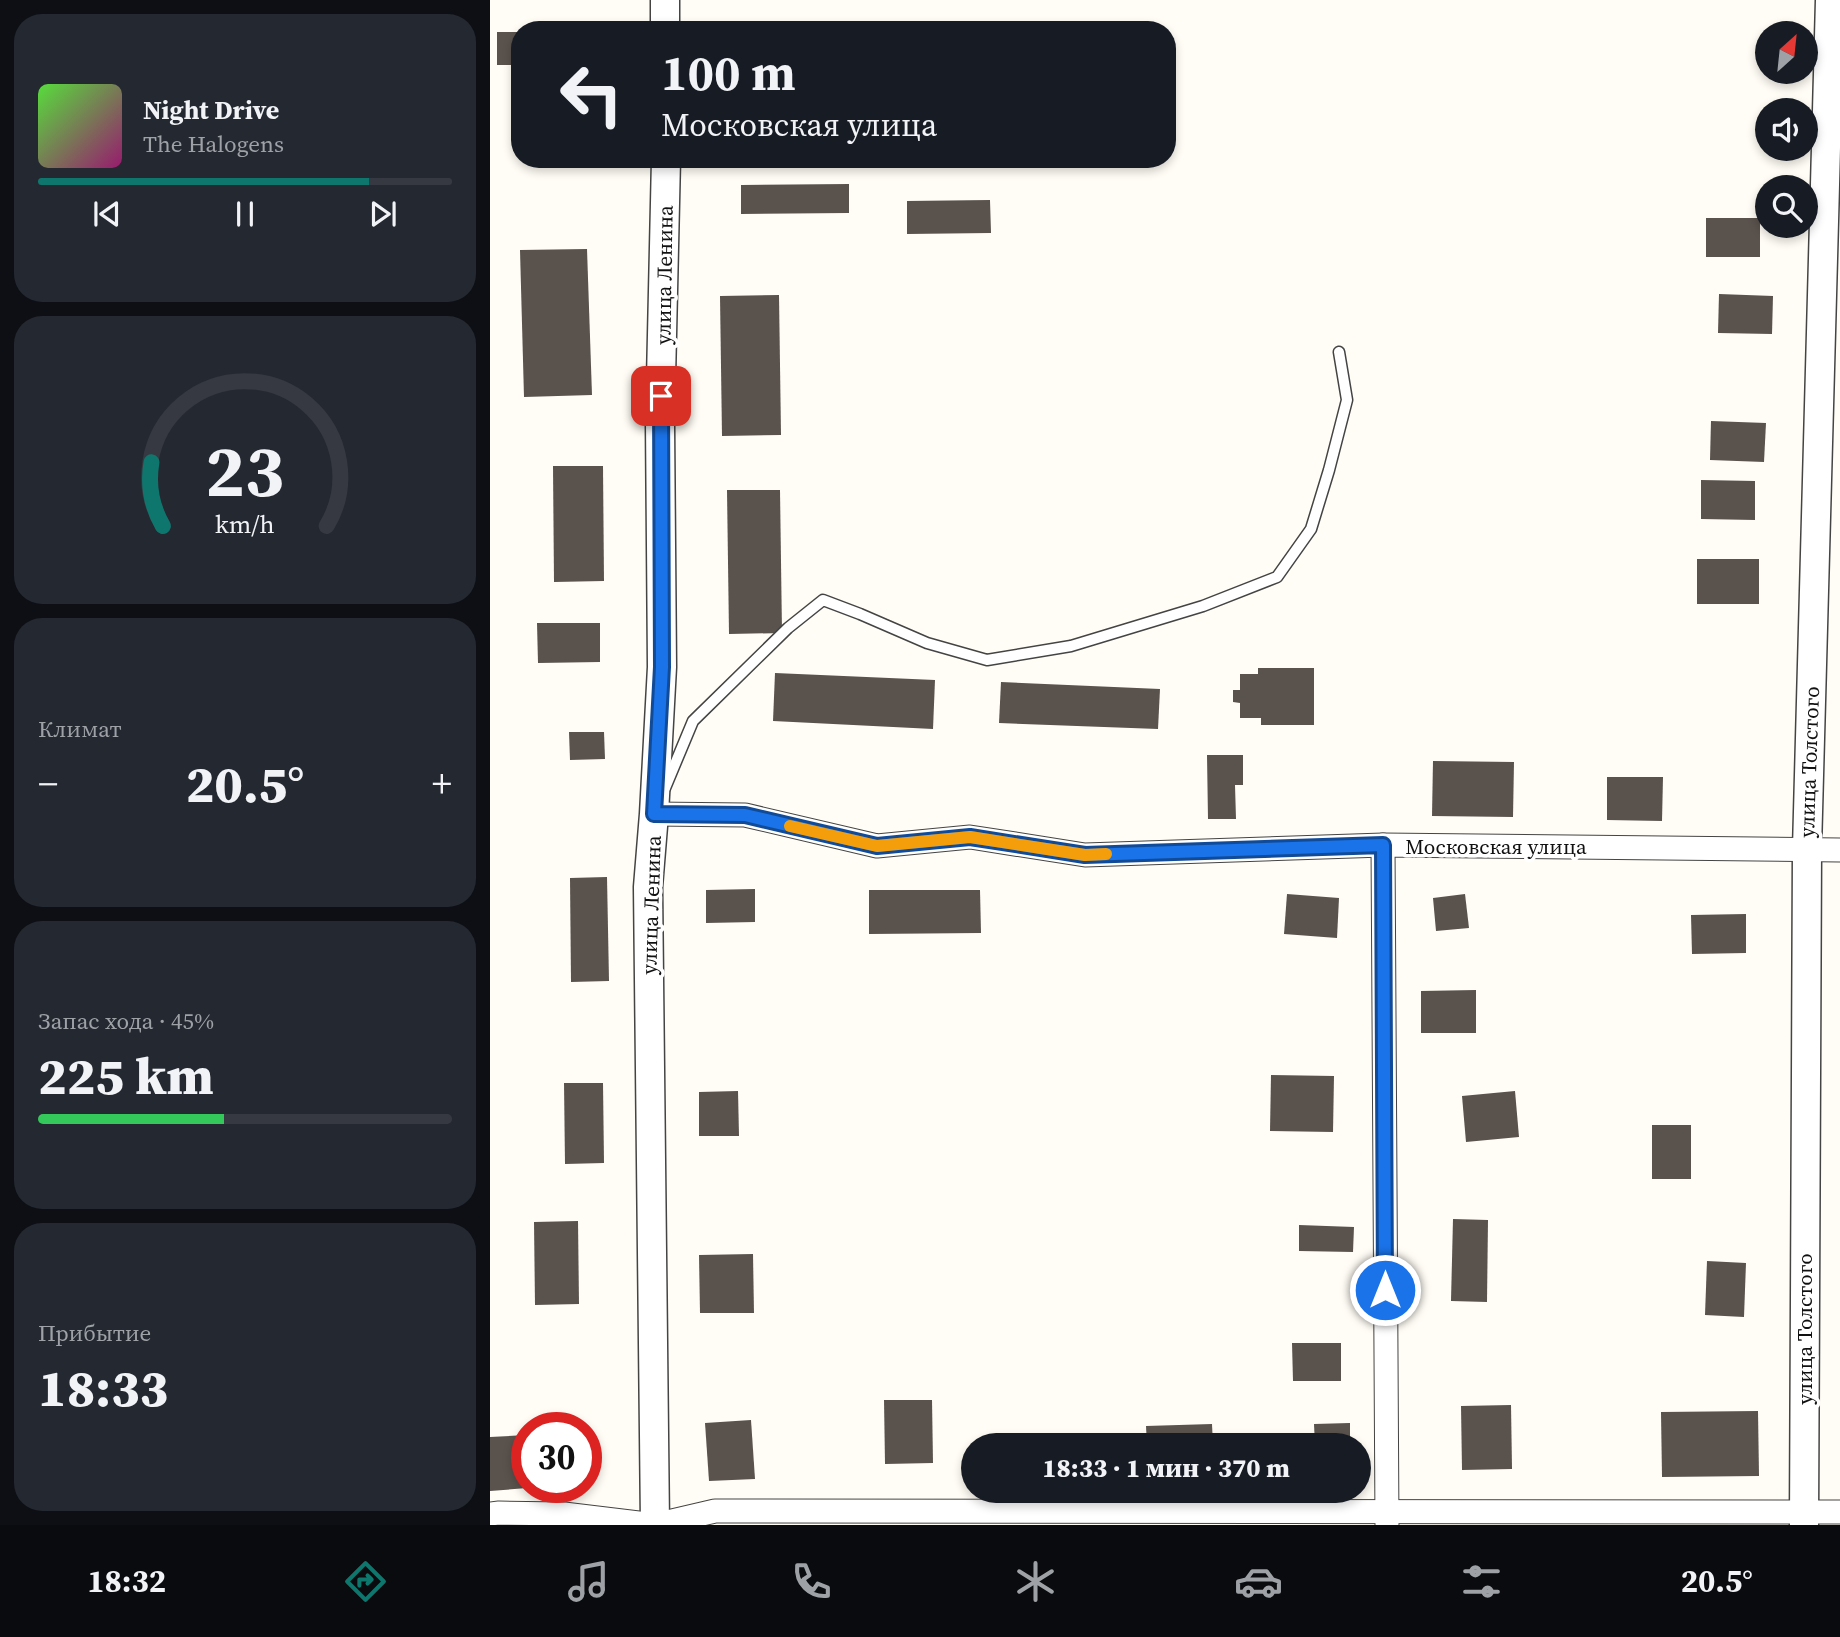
<!DOCTYPE html>
<html lang="ru">
<head>
<meta charset="utf-8">
<style>
	:root { --surface:#171b24; --page:#242831; --text:#f1f3f6; --muted:#9ea1a6; --line:#363941; --accent:#0f766e }
	body { margin:0; font-family:"Source Serif 4",serif; background:var(--page); color:var(--text); height:100vh; display:flex; flex-direction:column; font-size:26px; white-space:nowrap }
	* { box-sizing:border-box; margin:0 }
	p { font-size:23px; color:var(--muted) }
	.icon { flex:none; width:38px; height:38px; fill:none; stroke:currentColor; stroke-width:2; stroke-linecap:round; stroke-linejoin:round }
	.map { position:relative; flex:1; overflow:hidden }
	.side { display:flex; flex-direction:column; gap:14px; padding:14px; background:#0d0f14; width:490px }
	.side>* { flex:none }
	.banner { position:absolute; left:21px; top:21px; width:665px; height:147px; border-radius:28px; box-shadow:0 4px 10px #0003; background:#171b24; color:var(--text); overflow:hidden }
	.needle { width:46px; rotate:27deg }
	.tools { position:absolute; left:1265px; top:21px; display:grid; gap:14px }
	.tools a { display:grid; place-items:center; width:63px; height:63px; border-radius:50%; background:var(--surface); box-shadow:0 4px 10px #0003; font-size:35px }
	.speed { position:absolute; left:21px; top:1412px; display:flex; gap:14px; font-size:35px; font-weight:700; text-align:center }
	.speed>* { display:grid; place-content:center; width:91px; height:91px; border-radius:50%; background:var(--surface); box-shadow:0 4px 10px #0003; line-height:1 }
	.speed .limit { border:10px solid #d22; background:#fff; color:#111 }
	.pin { position:absolute; display:grid; place-items:center; width:60px; height:60px; color:#fff; margin:-30px; border-radius:14px; box-shadow:0 4px 10px #0006 }
	.me { position:absolute; width:77px; margin:-38px; rotate:0deg; stroke-linejoin:round; filter:drop-shadow(0 0 5px #0008) }
	.turn { display:flex; align-items:center; gap:24px; height:147px; padding:0 35px; font-size:32px }
	.turn .icon { width:91px; height:91px; stroke-width:2.5 }
	.turn b { display:block; font-size:49px; line-height:60px }
	.big { font-size:52px; font-weight:800; line-height:1.1 }
	.side .widget { flex:1; display:flex; flex-direction:column; justify-content:center; gap:10px; min-width:0; padding:0 24px; border-radius:28px; background:var(--page) }
	.side .dial { align-items:center; gap:0 }
	.dial svg { height:182px; overflow:visible; fill:none; stroke:var(--line); stroke-width:7; stroke-linecap:round; text-anchor:middle }
	.dial text { fill:var(--text); stroke:none }
	.song { display:flex; align-items:center; gap:21px }
	.cover { width:84px; height:84px; border-radius:10px; background:linear-gradient(135deg,hsl(110 70% 55%),hsl(320 70% 35%)) }
	.played { height:7px; border-radius:4px; background:linear-gradient(90deg,var(--accent) 80%,var(--line) 80%) }
	.keys { display:flex; justify-content:space-around; direction:ltr }
	.heat { display:flex; justify-content:space-between; align-items:center; font-size:38px; direction:ltr }
	.charge { height:10px; border-radius:5px; background:linear-gradient(90deg,#34c759 45%,var(--line) 0) }
	.trip { position:absolute; left:471px; top:1433px; width:410px; height:70px; border-radius:35px; background:var(--surface); box-shadow:0 4px 10px #0003; font-weight:800; line-height:70px; text-align:center }
	.tab-bar { display:flex; height:112px; justify-content:space-around; align-items:center; background:#090b0e; color:var(--muted) }
	.tab-bar .icon { width:49px; height:49px }
	.tab-bar .on { color:var(--accent) }
	.tab-bar b { font-size:32px; color:var(--text) }
	main { display:flex; flex:1; min-height:0 }
	.map>svg:first-child { display:block }
	.building { fill:#5a524d }
	.lines { fill:none; stroke-linecap:round; stroke-linejoin:round }
	.service-casing { stroke:#444; stroke-width:13 }
	.minor-casing { stroke:#444; stroke-width:25 }
	.tertiary-casing { stroke:#444; stroke-width:31 }
	.service { stroke:#fff; stroke-width:10 }
	.minor { stroke:#fff; stroke-width:23 }
	.tertiary { stroke:#fff; stroke-width:28 }
	.route-casing { stroke:#114b97; stroke-width:18 }
	.route { stroke:#1a73e8; stroke-width:12 }
	.slow { stroke:#f59e0b; stroke-width:12 }
	.labels { text-anchor:middle; dominant-baseline:central; stroke-width:7; stroke-linejoin:round; paint-order:stroke }
	.street-label { font-size:21px; fill:#111; stroke:#fff }
</style>
</head>
<body>
<main>
<section class="side">
<div class="widget">
<div class="song"><i class="cover"></i><div><b>Night Drive</b><p>The Halogens</p></div></div>
<div class="played"></div>
<div class="keys"><svg class="icon" aria-label="previous" viewBox="0 0 24 24"><path d="M18 5L8 12l10 7zM5 5v14"/></svg><svg class="icon" aria-label="pause" viewBox="0 0 24 24"><path d="M8 5v14M16 5v14"/></svg><svg class="icon" aria-label="next" viewBox="0 0 24 24"><path d="M6 5l10 7-10 7zM19 5v14"/></svg></div>
</div>
<div class="widget dial"><svg viewBox="0 0 100 80">
<path d="M14 69A42 42 0 1 1 86 69"/>
<path d="M14 69A42 42 0 0 1 9 41" stroke="#0f766e"/>
<text x="50" y="56" font-size="32" font-weight="700">23</text>
<text x="50" y="72" font-size="11">km/h</text>
</svg></div>
<div class="widget"><p>Климат</p>
<div class="heat"><a>−</a><b class="big">20.5°</b><a>+</a></div>
</div>
<div class="widget"><p>Запас хода · 45%</p><b class="big">225 km</b><div class="charge"></div></div>
<div class="widget"><p>Прибытие</p><b class="big">18:33</b></div>
</section>
<div class="map">
<svg width="1350" height="1525" viewBox="0 0 1350 1525">
	<rect width="100%" height="100%" fill="#fffdf5"/>
	<g class="building">
		<rect x="7" y="32" width="23" height="33"/>
		<path d="M 359,184 L 359,213 L 251,214 L 251,185 Z"/>
		<path d="M 500,200 L 501,233 L 417,234 L 417,201 Z"/>
		<rect x="1216" y="218" width="54" height="39"/>
		<path d="M 97,249 L 102,395 L 34,397 L 30,250 Z"/>
		<path d="M 1229,294 L 1283,296 L 1282,334 L 1228,333 Z"/>
		<path d="M 289,295 L 291,435 L 232,436 L 230,296 Z"/>
		<path d="M 1221,421 L 1276,423 L 1274,462 L 1220,460 Z"/>
		<path d="M 63,466 L 113,466 L 114,581 L 64,582 Z"/>
		<path d="M 1211,480 L 1265,481 L 1265,520 L 1211,519 Z"/>
		<path d="M 237,490 L 290,490 L 292,633 L 239,634 Z"/>
		<rect x="1207" y="559" width="62" height="45"/>
		<path d="M 47,623 L 110,623 L 110,662 L 48,663 Z"/>
		<path d="M 768,668 L 824,668 L 824,725 L 771,725 L 771,718 L 750,718 L 750,703 L 743,702 L 743,690 L 750,690 L 750,674 L 768,674 Z"/>
		<path d="M 285,673 L 445,680 L 443,729 L 283,721 Z"/>
		<path d="M 511,682 L 670,689 L 668,729 L 509,723 Z"/>
		<path d="M 79,732 L 114,732 L 115,759 L 80,760 Z"/>
		<path d="M 717,755 L 753,755 L 753,785 L 745,785 L 746,819 L 718,819 Z"/>
		<path d="M 943,761 L 1024,762 L 1023,817 L 942,816 Z"/>
		<path d="M 1117,777 L 1173,777 L 1172,821 L 1117,820 Z"/>
		<path d="M 117,877 L 119,981 L 81,982 L 80,878 Z"/>
		<path d="M 265,889 L 265,922 L 216,923 L 216,890 Z"/>
		<path d="M 379,890 L 490,890 L 491,933 L 379,934 Z"/>
		<path d="M 797,894 L 849,898 L 847,938 L 794,934 Z"/>
		<path d="M 975,894 L 979,928 L 946,931 L 943,898 Z"/>
		<path d="M 1256,914 L 1256,953 L 1202,954 L 1201,915 Z"/>
		<path d="M 986,990 L 986,1033 L 931,1033 L 931,991 Z"/>
		<path d="M 781,1075 L 844,1076 L 843,1132 L 780,1131 Z"/>
		<path d="M 74,1083 L 113,1083 L 114,1163 L 75,1164 Z"/>
		<path d="M 248,1091 L 249,1136 L 209,1136 L 209,1092 Z"/>
		<path d="M 1025,1091 L 1029,1137 L 976,1142 L 972,1096 Z"/>
		<rect x="1162" y="1125" width="39" height="54"/>
		<path d="M 963,1219 L 998,1220 L 997,1302 L 961,1301 Z"/>
		<path d="M 88,1221 L 89,1304 L 45,1305 L 44,1222 Z"/>
		<path d="M 809,1225 L 864,1227 L 863,1252 L 809,1251 Z"/>
		<path d="M 263,1254 L 264,1313 L 210,1313 L 209,1255 Z"/>
		<path d="M 1217,1261 L 1256,1263 L 1254,1317 L 1215,1315 Z"/>
		<path d="M 802,1343 L 851,1343 L 851,1381 L 803,1381 Z"/>
		<path d="M 394,1400 L 442,1400 L 443,1463 L 395,1464 Z"/>
		<path d="M 1021,1405 L 1022,1469 L 972,1470 L 971,1406 Z"/>
		<path d="M 1268,1411 L 1269,1476 L 1172,1477 L 1171,1412 Z"/>
		<path d="M 261,1420 L 265,1479 L 219,1481 L 215,1423 Z"/>
		<path d="M 860,1423 L 860,1446 L 825,1446 L 824,1424 Z"/>
		<path d="M 722,1424 L 723,1446 L 657,1446 L 656,1426 Z"/>
		<path d="M 37,1435 L 37,1488 L 0,1491 L 0,1437 Z"/>
		<path d="M 572,1438 L 572,1446 L 530,1446 L 530,1439 Z"/>
	</g>
	<g class="lines">
		<g class="service-casing">
			<path id="service" d="M 175,788 L 203,721 L 298,628 L 333,600 L 370,614 L 437,643 L 497,660 L 581,646 L 713,606 L 787,577 L 821,529 L 839,470 L 857,400 L 849,352"/>
		</g>
		<g class="minor-casing">
			<g id="minor">
				<path d="M 164,814 L 255,815 L 387,846 L 480,837 L 595,855 L 893,845 L 1350,850"/>
				<path d="M 893,845 L 897,1525"/>
				<path d="M 0,1514 L 9,1513 L 74,1514 L 165,1525 L 225,1511 L 1350,1512"/>
			</g>
		</g>
		<g class="tertiary-casing">
			<g id="tertiary">
				<path d="M 175,0 L 175,30"/>
				<path d="M 165,1525 L 158,887 L 164,814 L 172,667 L 170,423 L 176,159"/>
				<path d="M 1314,1525 L 1317,849 L 1340,0"/>
			</g>
		</g>
		<use href="#service" class="service"/>
		<use href="#minor" class="minor"/>
		<use href="#tertiary" class="tertiary"/>
	</g>
	<g class="lines">
		<g class="route-casing">
			<path id="route" d="M 171,396 L 172,667 L 164,814 L 255,815 L 387,846 L 480,837 L 595,855 L 893,845 L 895,1290"/>
		</g>
		<use href="#route" class="route"/>
		<path class="slow" d="M 300,826 L 387,846 L 480,837 L 595,855 L 616,854"/>
	</g>
	<g class="labels">
		<g class="street-label">
			<text transform="translate(174 275) rotate(-89)">улица Ленина</text>
			<text transform="translate(1319 762) rotate(-88)">улица Толстого</text>
			<text x="1006" y="846">Московская улица</text>
			<text transform="translate(161 905) rotate(-88)">улица Ленина</text>
			<text transform="translate(1314 1329) rotate(-90)">улица Толстого</text>
		</g>
	</g>
</svg>
<div class="tools">
<a><svg class="needle" viewBox="-14 -14 28 28"><path d="M0-13l5 13h-10z" fill="#e53935"/><path d="M0 13l5-13h-10z" fill="#9ea1a6"/></svg></a>
<a><svg class="icon" aria-label="sound" viewBox="0 0 24 24"><path d="M4 9h4l5-4v14l-5-4H4zM17 9q2 3 0 6"/></svg></a>
<a><svg class="icon" aria-label="search" viewBox="0 0 24 24"><circle cx="10" cy="10" r="6"/><path d="M15 15l6 6"/></svg></a>
</div>
<div class="speed"><div class="limit">30</div></div>
<div class="pin" style="left:171px;top:396px;background:#d93025"><svg class="icon" aria-label="arrive" viewBox="0 0 24 24"><path d="M6 21V4h12l-3 4 3 4H6"/></svg></div>
<svg class="me" style="left:895px;top:1290px" viewBox="-20 -20 40 40"><circle r="17" fill="#1a73e8" stroke="#fff" stroke-width="3"/><path d="M0-11L8 9 0 5-8 9z" fill="#fff"/></svg>
<div class="trip">18:33 · 1 мин · 370 m</div>
<div class="banner">
<div class="turn"><svg class="icon" aria-label="left" viewBox="0 0 24 24"><path d="M17 20v-9H6M10 6l-5 5 5 5"/></svg><div><b>100 m</b>Московская улица</div></div>
</div>
</div>
</main>
<nav class="tab-bar">
<b>18:32</b>
<svg class="icon on" aria-label="directions" viewBox="0 0 24 24"><path d="M12 3l9 9-9 9-9-9zM9 14v-3h6M13 9l2 2-2 2"/></svg>
<svg class="icon" aria-label="music" viewBox="0 0 24 24"><path d="M9 18V5l10-2v13"/><circle cx="6" cy="18" r="3"/><circle cx="16" cy="16" r="3"/></svg>
<svg class="icon" aria-label="phone" viewBox="0 0 24 24"><path d="M5 4h4l2 5-3 2q2 4 5 5l2-3 5 2v4C11 20 4 13 5 4z"/></svg>
<svg class="icon" aria-label="climate" viewBox="0 0 24 24"><path d="M12 3v18M4 7l16 10M4 17L20 7"/></svg>
<svg class="icon" aria-label="car" viewBox="0 0 24 24"><path d="M5 17H2v-5l4-1 3-4h7l3 4 3 1v5h-3M9 17h6M6 11h13"/><circle cx="7" cy="17" r="2"/><circle cx="17" cy="17" r="2"/></svg>
<svg class="icon" aria-label="filters" viewBox="0 0 24 24"><path d="M4 7h16M4 17h16"/><circle cx="9" cy="7" r="2"/><circle cx="15" cy="17" r="2"/></svg>
<b>20.5°</b>
</nav>
</body>
</html>
